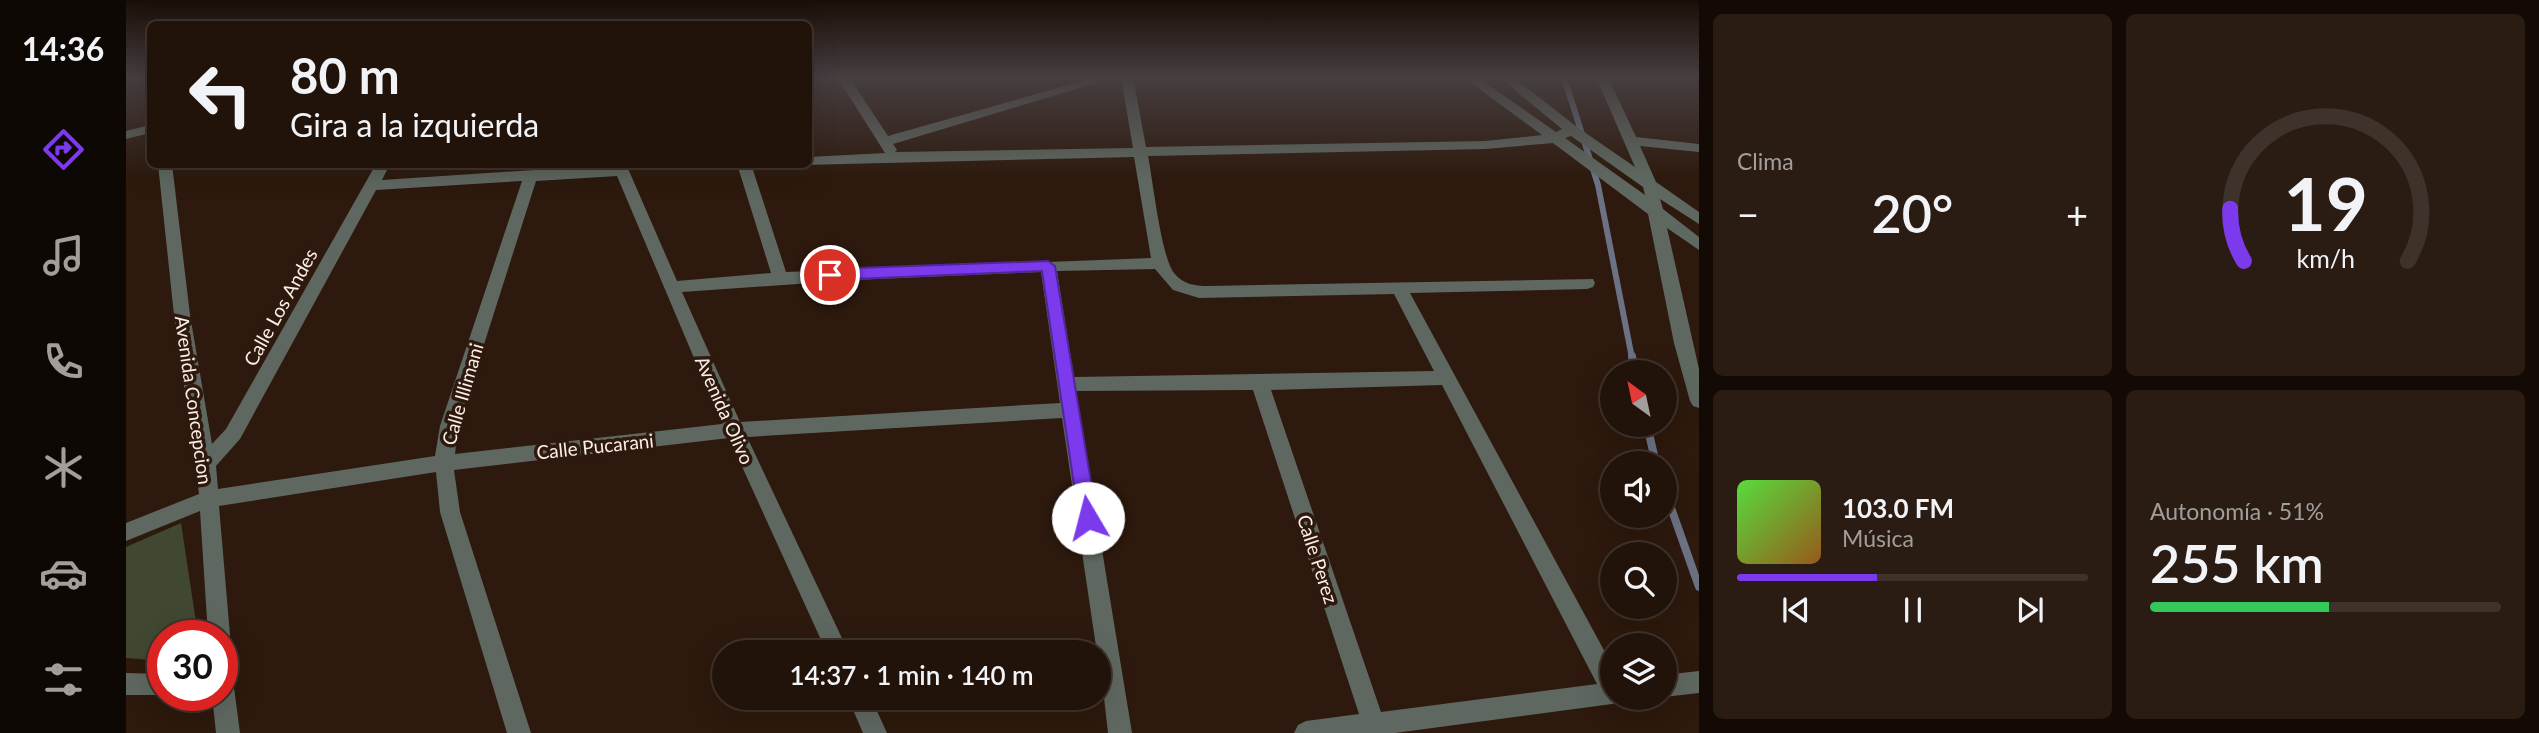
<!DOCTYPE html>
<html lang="es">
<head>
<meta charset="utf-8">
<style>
	:root { --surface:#22130a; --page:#2a1c13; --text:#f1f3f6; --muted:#a29e9c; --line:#3f322b; --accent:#7c3aed }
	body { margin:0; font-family:Lato,sans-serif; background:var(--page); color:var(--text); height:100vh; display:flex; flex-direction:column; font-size:26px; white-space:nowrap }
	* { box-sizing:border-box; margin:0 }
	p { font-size:23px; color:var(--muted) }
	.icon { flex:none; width:38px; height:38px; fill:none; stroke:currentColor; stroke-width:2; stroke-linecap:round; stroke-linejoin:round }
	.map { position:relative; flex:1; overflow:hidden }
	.details { display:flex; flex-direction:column; gap:14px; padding:14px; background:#130a06; width:840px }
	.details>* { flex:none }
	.guide { position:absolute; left:21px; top:21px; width:665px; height:147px; border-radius:10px; box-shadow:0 7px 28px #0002,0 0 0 2px var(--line); background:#22130a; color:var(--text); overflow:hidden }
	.needle { width:46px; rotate:327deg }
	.fabs { position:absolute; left:1474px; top:360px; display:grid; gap:14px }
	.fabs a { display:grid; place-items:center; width:77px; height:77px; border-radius:50%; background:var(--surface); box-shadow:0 7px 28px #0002,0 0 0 2px var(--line); font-size:35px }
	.speed { position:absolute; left:21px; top:620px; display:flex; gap:14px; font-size:35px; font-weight:700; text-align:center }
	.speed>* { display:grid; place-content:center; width:91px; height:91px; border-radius:50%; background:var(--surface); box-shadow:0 7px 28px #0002,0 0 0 2px var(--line); line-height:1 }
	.speed .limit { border:10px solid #d22; background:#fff; color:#111 }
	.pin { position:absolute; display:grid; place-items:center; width:60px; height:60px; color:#fff; margin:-30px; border:4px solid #fff; border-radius:50%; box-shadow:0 2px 7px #0007 }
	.me { position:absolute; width:77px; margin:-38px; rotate:352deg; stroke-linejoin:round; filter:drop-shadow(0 0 5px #0008) }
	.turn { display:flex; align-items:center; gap:24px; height:147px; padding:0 28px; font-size:32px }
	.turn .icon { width:91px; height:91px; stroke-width:2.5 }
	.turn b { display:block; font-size:49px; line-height:60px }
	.big { font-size:52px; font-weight:600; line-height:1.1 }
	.details .widget { flex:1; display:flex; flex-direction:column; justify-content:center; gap:10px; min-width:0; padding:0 24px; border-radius:10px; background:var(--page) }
	.details .dial { align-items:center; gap:0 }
	.dial svg { height:182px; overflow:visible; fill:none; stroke:var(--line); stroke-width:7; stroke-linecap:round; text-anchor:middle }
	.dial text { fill:var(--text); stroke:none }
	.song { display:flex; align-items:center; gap:21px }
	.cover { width:84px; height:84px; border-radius:10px; background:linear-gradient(135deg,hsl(110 70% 55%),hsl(30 70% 35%)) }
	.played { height:7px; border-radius:4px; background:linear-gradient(90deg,var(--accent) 40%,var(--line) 40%) }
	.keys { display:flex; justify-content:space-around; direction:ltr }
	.heat { display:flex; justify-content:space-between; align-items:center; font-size:38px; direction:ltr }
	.charge { height:10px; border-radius:5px; background:linear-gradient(90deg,#34c759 51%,var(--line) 0) }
	.details .tiles { flex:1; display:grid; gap:14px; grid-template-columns:repeat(2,1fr) }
	.trip { position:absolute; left:586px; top:640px; width:399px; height:70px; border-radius:35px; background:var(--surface); box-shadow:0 7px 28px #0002,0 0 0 2px var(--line); font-weight:600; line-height:70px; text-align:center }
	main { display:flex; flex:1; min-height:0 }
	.tab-bar { display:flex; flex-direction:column; width:126px; justify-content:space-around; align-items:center; background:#0e0804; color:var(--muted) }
	.tab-bar .icon { width:49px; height:49px }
	.tab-bar .current { color:var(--accent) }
	.tab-bar b { font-size:32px; color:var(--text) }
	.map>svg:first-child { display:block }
	.green { fill:#404831 }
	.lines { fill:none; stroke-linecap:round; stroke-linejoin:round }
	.stream-far1 { stroke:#6a7283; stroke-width:6 }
	.stream { stroke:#6a7283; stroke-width:8 }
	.minor { fill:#5f6860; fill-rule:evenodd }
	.route { fill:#7c3aed; stroke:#51269a; stroke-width:2 }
	.labels { text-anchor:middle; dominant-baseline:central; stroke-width:7; stroke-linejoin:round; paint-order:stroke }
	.street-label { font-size:19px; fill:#fceee6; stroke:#2d190d }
</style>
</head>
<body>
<main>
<nav class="tab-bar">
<b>14:36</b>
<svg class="icon current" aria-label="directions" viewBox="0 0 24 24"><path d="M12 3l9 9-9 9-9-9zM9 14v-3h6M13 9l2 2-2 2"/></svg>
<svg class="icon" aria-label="music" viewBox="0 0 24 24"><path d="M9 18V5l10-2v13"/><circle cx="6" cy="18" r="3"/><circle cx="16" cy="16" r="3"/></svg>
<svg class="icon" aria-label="phone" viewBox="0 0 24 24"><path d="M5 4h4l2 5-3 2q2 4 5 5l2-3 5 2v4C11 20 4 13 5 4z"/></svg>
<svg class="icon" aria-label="climate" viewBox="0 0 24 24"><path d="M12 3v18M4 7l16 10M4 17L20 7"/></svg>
<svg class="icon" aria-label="car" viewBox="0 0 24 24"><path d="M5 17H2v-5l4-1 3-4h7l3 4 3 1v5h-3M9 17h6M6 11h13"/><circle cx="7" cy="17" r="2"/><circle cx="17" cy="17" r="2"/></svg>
<svg class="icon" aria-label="filters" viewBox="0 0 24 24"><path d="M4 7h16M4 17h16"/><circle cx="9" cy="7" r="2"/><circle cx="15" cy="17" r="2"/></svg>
</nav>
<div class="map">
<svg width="1573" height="733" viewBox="0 0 1573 733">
	<rect width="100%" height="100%" fill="#2d190d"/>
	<path class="green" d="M 55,523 L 72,635 L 37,635 L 37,661 L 0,658 L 0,547 Z"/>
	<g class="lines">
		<path class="stream-far1" d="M 1438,77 L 1472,185 L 1506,358"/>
		<g class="stream">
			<path d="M 1506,356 L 1509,373"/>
			<path d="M 1521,425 L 1530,464"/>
			<path d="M 1538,488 L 1573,587"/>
		</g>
		<g class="minor">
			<path d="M 711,77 L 723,77 L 762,136 L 970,77 L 990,77 L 767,144 L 771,150 L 769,152 L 1007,148 L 995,77 L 1007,77 L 1020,147 L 1359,141 L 1416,135 L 1337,77 L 1351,77 L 1430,132 L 1436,129 L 1373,77 L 1387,77 L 1451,127 L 1509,167 L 1470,77 L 1482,77 L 1510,137 L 1573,144 L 1573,152 L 1514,146 L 1530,182 L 1573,212 L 1573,224 L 1534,199 L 1537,209 L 1573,237 L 1573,250 L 1541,228 L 1573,369 L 1573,408 L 1567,406 L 1564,401 L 1548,343 L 1522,214 L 1427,143 L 1359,149 L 1022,156 C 1027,181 1035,256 1048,273 C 1057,284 1068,286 1082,286 L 1467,279 L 1469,283 L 1467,287 L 1461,289 L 1284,293 L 1486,665 L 1486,698 L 1495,698 L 1494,701 L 1486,704 L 1269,733 L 1168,733 L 1172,725 L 1180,721 L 1233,714 L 1127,390 L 950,391 L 1006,733 L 982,733 L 973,653 L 971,653 L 936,418 L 621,437 L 723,653 L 701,653 L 603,438 L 328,470 L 334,512 L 405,733 L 381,733 L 314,512 L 310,472 L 93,506 L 104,635 L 101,643 L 96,644 L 96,635 L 82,635 L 74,511 L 0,541 L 0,523 L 73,494 L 48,315 L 32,164 L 46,164 L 64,315 L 86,444 L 100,429 L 250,164 L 264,164 L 256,180 L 500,164 L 551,281 L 645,273 L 611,164 L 644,164 L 627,170 L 660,272 L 1025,258 L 1008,157 L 677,165 L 682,164 L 682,157 L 759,153 ZM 1445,136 L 1517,187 L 1519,195 L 1439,138 ZM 491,176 L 596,424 L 329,454 L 332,426 L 410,181 ZM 396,181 L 314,426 L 309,456 L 92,489 L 90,466 L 114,439 L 250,190 ZM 1029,269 L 1047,290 L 1073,298 L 1268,294 L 1308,371 L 948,377 L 931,271 ZM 915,272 L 934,403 L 614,422 L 556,292 L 728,280 ZM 1316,385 L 1471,684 L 1255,712 L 1145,390 Z"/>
			<path d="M 24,125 L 24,133 L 0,139 L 0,131 Z"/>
			<path d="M 96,669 L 104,672 L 107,680 L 114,733 L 90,733 L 86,695 L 96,695 Z"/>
			<path d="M 1573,671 L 1573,693 L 1538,697 L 1538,675 Z"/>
			<path d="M 0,673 L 37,674 L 37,695 L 41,695 L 0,695 Z"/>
			<path d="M 722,698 L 745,698 L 761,733 L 737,733 Z"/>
		</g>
	</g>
	<linearGradient id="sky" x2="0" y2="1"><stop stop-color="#190e07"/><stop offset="0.43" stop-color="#463e40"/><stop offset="1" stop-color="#463e40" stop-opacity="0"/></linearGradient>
	<rect width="1573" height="180" fill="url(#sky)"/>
	<path class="route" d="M 922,261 L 929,266 L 971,518 L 968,524 L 962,526 L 956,524 L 953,518 L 916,271 L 704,280 L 697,275 L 704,269 Z"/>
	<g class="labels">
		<g class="street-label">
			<text transform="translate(154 307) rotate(-61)">Calle Los Andes</text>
			<text transform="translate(336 394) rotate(-74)">Calle Illimani</text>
			<text transform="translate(68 400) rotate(82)">Avenida Concepcion</text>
			<text transform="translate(599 410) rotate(66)">Avenida Olivo</text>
			<text transform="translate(469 446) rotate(-6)">Calle Pucarani</text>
			<text transform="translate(1192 559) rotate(72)">Calle Perez</text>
		</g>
	</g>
</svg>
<div class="fabs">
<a><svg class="needle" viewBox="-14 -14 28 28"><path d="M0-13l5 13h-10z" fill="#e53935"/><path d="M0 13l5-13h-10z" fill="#a29e9c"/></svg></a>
<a><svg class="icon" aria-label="sound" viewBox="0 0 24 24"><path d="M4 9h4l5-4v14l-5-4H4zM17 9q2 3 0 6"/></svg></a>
<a><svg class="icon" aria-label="search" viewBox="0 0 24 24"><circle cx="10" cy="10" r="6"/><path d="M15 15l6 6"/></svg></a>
<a><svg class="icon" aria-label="layers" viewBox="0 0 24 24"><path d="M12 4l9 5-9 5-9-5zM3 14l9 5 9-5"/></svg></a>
</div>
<div class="speed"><div class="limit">30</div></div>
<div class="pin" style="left:704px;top:275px;background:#d93025"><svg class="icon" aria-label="arrive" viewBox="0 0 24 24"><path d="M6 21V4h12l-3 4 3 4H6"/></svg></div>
<svg class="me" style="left:962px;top:518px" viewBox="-20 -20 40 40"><circle r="19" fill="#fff"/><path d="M0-13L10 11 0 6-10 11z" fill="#7c3aed"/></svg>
<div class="trip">14:37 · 1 min · 140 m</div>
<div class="guide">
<div class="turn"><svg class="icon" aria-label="left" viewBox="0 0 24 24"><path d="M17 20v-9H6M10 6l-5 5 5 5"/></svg><div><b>80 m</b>Gira a la izquierda</div></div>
</div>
</div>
<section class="details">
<div class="tiles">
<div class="widget"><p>Clima</p>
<div class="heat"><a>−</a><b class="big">20°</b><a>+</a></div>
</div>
<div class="widget dial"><svg viewBox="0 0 100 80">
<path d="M14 69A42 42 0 1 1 86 69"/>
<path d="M14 69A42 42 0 0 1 8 46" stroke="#7c3aed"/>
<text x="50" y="56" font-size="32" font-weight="700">19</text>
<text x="50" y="72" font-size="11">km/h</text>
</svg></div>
<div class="widget">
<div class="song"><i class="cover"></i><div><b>103.0 FM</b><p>Música</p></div></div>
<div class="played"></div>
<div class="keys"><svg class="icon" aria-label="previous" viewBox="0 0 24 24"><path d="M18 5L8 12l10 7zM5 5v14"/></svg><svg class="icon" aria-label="pause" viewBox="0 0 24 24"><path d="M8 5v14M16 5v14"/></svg><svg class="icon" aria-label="next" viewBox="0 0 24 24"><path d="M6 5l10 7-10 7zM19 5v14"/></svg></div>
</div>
<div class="widget"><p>Autonomía · 51%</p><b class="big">255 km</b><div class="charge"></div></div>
</div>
</section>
</main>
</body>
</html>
